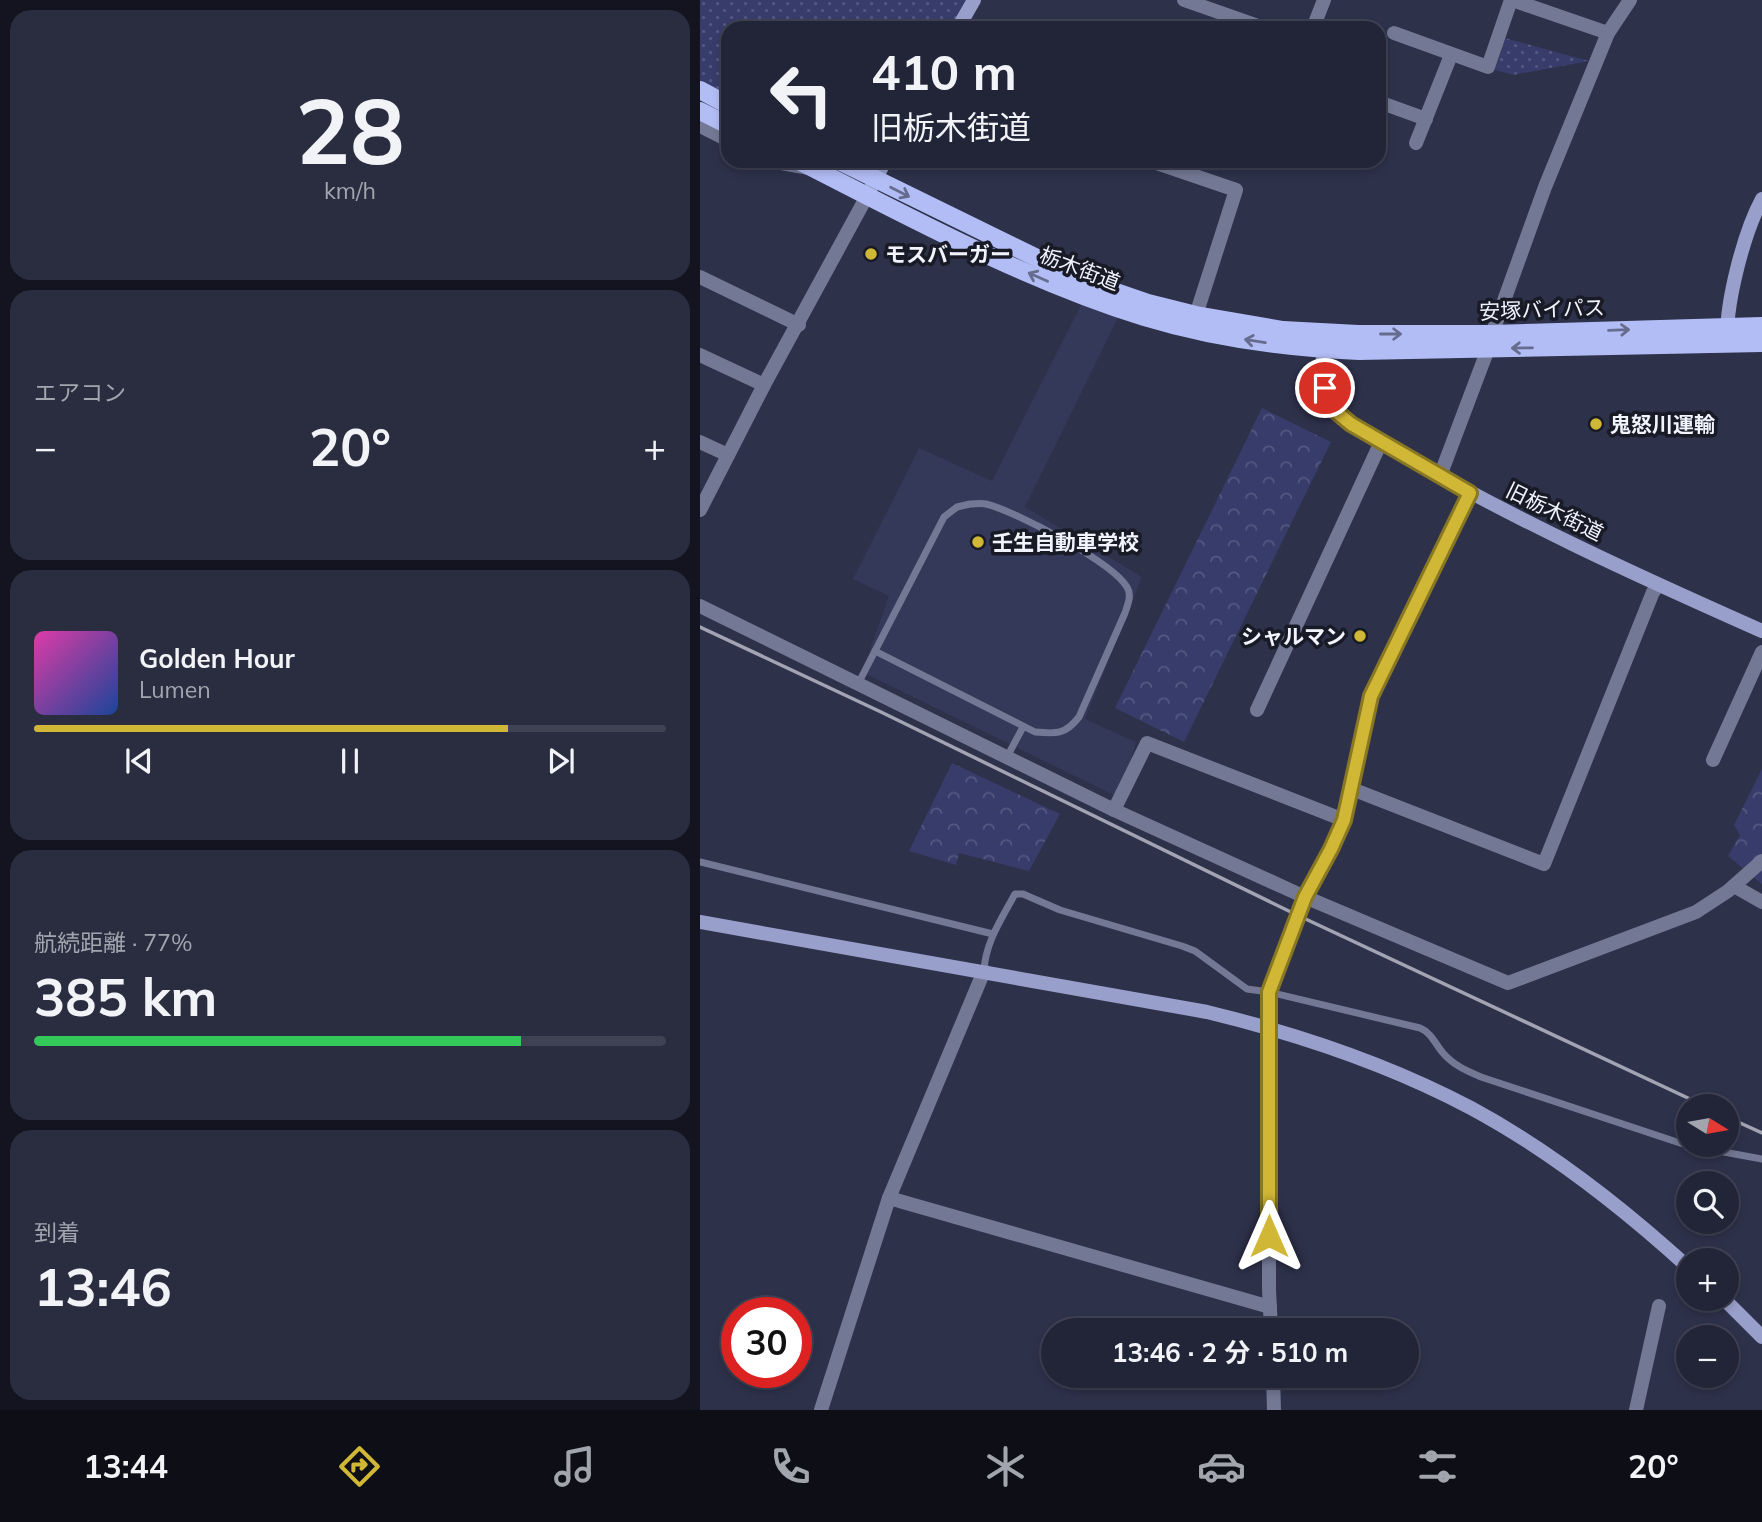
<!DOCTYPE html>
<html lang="ja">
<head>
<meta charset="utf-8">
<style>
	:root { --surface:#222538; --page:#2a2d40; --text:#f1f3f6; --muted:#a2a5ae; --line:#3f4253; --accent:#d1b736 }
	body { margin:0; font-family:Mulish,"Noto Sans JP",sans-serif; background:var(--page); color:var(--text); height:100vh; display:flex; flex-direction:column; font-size:26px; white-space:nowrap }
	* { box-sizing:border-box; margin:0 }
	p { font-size:23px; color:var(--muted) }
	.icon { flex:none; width:38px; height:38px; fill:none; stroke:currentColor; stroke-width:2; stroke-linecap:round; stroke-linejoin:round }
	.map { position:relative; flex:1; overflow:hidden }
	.details { display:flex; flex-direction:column; gap:10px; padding:10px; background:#13141f; width:700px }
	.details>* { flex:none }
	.banner { position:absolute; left:21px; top:21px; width:665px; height:147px; border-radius:21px; box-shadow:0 4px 10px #0003,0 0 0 2px var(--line); background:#222538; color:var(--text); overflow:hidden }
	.needle { width:46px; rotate:101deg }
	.fabs { position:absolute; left:976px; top:1094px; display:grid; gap:14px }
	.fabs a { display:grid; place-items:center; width:63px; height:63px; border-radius:50%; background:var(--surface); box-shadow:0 4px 10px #0003,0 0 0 2px var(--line); font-size:35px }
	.speed { position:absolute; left:21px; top:1297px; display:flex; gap:14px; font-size:35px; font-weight:700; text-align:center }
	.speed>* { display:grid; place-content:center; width:91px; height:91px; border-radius:50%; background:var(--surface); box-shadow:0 4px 10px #0003,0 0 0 2px var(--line); line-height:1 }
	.speed .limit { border:10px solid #d22; background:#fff; color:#111 }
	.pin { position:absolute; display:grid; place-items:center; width:60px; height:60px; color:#fff; margin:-30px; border:4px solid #fff; border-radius:50%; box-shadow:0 2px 7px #0007 }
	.me { position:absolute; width:77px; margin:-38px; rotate:0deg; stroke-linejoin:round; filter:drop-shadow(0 0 5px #0008) }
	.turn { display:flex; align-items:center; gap:24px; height:147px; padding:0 35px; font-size:32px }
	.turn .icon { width:91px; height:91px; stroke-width:2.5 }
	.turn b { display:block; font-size:49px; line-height:60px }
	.big { font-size:52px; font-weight:700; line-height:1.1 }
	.details .card { flex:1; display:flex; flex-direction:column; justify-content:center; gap:10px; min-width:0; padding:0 24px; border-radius:21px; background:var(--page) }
	.details .dial { align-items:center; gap:0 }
	.dial b { font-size:91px; line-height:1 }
	.song { display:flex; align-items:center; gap:21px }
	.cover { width:84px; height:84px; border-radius:10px; background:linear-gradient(135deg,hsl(320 70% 55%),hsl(220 70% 35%)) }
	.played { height:7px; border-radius:4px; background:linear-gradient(90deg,var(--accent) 75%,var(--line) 75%) }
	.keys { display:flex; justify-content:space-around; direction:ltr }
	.heat { display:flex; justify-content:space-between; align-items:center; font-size:38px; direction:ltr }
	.charge { height:10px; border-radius:5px; background:linear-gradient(90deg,#34c759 77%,var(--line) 0) }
	.trip { position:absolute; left:341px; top:1318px; width:378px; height:70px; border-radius:35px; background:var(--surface); box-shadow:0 4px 10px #0003,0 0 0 2px var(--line); font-weight:700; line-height:70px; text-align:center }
	.tab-bar { display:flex; height:112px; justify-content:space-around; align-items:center; background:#0e0f16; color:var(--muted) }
	.tab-bar .icon { width:49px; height:49px }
	.tab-bar .on { color:var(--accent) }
	.tab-bar b { font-size:32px; color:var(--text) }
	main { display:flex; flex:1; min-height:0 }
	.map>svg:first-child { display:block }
	.built { fill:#353959 }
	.forest { fill:url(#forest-crowns) }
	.park { fill:url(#park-dots) }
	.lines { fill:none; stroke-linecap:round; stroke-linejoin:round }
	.lane { stroke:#737894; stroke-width:7 }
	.street { stroke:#737894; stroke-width:14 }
	.secondary { stroke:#989fca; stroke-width:14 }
	.primary { stroke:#b3bdf5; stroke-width:18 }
	.rail { stroke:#a2a4b4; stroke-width:3.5 }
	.oneway { stroke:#666c8e }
	.route-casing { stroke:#887723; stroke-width:18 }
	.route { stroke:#d1b736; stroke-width:12 }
	.poi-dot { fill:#d1b736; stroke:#181a26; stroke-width:2.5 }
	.labels { text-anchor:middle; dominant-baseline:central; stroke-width:7; stroke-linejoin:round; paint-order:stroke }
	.poi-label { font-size:21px; font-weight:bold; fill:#f1f3fd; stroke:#181a26; text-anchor:start }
	.street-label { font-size:21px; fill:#f1f3fd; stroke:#181a26 }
</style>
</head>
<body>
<main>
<section class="details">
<div class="card dial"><b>28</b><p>km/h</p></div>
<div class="card"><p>エアコン</p>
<div class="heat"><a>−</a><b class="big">20°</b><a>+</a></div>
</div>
<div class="card">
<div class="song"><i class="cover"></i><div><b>Golden Hour</b><p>Lumen</p></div></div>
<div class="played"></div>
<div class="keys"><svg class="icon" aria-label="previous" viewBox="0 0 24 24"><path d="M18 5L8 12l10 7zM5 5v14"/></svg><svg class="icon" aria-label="pause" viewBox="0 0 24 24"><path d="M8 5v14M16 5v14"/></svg><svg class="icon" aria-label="next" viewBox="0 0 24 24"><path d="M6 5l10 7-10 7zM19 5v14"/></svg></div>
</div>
<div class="card"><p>航続距離 · 77%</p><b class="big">385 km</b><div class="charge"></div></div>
<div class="card"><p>到着</p><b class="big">13:46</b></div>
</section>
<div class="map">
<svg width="1062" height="1410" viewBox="0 0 1062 1410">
	<defs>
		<pattern id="forest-crowns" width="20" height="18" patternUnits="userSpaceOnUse" patternTransform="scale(1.75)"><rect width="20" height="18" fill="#373c6b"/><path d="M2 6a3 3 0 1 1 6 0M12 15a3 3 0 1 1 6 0" fill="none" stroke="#545981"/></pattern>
		<pattern id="park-dots" width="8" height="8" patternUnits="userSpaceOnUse" patternTransform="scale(1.75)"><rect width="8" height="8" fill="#373c6b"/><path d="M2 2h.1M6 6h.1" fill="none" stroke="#545981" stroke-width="1.8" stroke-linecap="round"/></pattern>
	</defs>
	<rect width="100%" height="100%" fill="#2d314a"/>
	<path class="built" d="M 382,303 L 419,316 L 325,507 L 442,577 L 385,719 L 436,742 L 420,798 L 162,672 L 189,596 L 153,579 L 219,448 L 292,481 Z"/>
	<g class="forest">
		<path d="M 562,408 L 631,442 L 484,742 L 415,708 Z"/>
		<path d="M 252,763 L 360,814 L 329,871 L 259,853 L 256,865 L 209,851 Z"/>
		<path d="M 1062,769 L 1062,884 L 1028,856 L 1040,835 L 1034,825 Z"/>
	</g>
	<g class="park">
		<path d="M 0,0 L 279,0 L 263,28 L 28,28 L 28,97 L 0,82 Z"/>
		<path d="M 805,38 L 889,61 L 813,75 L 795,70 Z"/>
	</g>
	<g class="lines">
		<g class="lane">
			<path d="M 270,504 C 275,504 281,503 286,504 C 315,511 412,562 427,587 C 432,595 428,604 425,613 L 379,717 C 365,735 356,734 335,732 L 175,651 L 244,517 L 257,507 Z"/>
			<path d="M 158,684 L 175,651"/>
			<path d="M 307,757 L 323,727"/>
			<path d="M 0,862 L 293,934"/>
			<path d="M 284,971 C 285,943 302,918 315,894 L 323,894 L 360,910 L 482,946 L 495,951 L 547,989 L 569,992 L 720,1028 C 732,1033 735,1044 743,1053 C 753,1065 767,1071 781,1077 L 986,1145 L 1062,1159"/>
		</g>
		<g class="street">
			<path d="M 484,0 L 564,28"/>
			<path d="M 812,0 L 908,33"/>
			<path d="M 613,28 L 624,0"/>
			<path d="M 694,33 L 788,67 L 811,0"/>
			<path d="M 679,102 L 726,119"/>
			<path d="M 0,126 L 28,140"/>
			<path d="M 716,143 L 751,55"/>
			<path d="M 70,161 L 109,168"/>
			<path d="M 451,161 L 536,190 L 496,315"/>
			<path d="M 0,277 L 99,325"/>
			<path d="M 0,355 L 64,385"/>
			<path d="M 0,442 L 28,455"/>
			<path d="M 740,476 L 788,349 L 792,334 L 845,187 L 908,33 L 930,0"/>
			<path d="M 0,510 L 64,385 L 167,196"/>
			<path d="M 0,606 L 414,810 L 605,897 L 808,983 L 996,912 L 1028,891 L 1062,861"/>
			<path d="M 557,710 L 681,442"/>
			<path d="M 1013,760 L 1062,652"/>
			<path d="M 652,789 L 844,864 L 953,592 L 959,585"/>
			<path d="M 414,810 L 447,743 L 644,820"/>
			<path d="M 1034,886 L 1062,902"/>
			<path d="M 189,1198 L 570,1307"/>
			<path d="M 571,1330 L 569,1289 L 569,992 L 605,897 L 631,849 L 644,820 L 671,696 L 770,493"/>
			<path d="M 573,1376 L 574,1410"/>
			<path d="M 121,1410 L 189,1198 L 284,971"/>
			<path d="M 936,1410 L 959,1306"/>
		</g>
		<g class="secondary">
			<path d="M 258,28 L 274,0"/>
			<path d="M 171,188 L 185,161"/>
			<path d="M 1027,336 C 1027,299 1044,232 1062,199"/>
			<path d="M 623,340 C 623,361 620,390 632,408 C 643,425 680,441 698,452 C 815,520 938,576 1062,631"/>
			<path d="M 0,922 L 507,1012 C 598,1034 688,1064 771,1108 C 851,1151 922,1207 989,1268"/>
			<path d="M 1023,1298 L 1062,1337"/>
		</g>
		<g class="primary">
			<path d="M 0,90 L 28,105"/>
			<path d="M 0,111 L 28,125"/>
			<path d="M 99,161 C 211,218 323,279 444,317 C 513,338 587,348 659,351 L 1062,343"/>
			<path d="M 139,161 L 384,281 L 448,303 L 496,315 L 583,330 L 658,334 L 792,334 L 1062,326"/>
		</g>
		<g class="rail">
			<path d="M 0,627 L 181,712 L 597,915 L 1005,1106"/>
			<path d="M 1027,1117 L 1062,1133"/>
		</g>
	</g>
	<defs><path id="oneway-shaft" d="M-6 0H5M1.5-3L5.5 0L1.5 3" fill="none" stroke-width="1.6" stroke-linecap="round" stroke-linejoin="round" transform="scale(1.75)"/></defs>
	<g class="oneway">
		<use href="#oneway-shaft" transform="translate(200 192) rotate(27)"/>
		<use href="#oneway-shaft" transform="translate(338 277) rotate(-156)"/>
		<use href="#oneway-shaft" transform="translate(919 330) rotate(-2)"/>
		<use href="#oneway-shaft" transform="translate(691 334)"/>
		<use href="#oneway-shaft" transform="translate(555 341) rotate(-171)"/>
		<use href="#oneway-shaft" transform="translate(822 348) rotate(179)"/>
	</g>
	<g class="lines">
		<g class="route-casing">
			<path id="route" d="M 569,1236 L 569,992 L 605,897 L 631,849 L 644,820 L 671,696 L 770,493 L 651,424 L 633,409 L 625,388"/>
		</g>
		<use href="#route" class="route"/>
	</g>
	<g class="poi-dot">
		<circle cx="171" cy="254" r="7"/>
		<circle cx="896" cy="424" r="7"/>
		<circle cx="278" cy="542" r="7"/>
		<circle cx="660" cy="636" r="7"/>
	</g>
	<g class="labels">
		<g class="poi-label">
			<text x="185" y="254">モスバーガー</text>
			<text x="910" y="424">鬼怒川運輸</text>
			<text x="292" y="542">壬生自動車学校</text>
			<text x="646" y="636" text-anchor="end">シャルマン</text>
		</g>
		<g class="street-label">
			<text transform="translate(380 268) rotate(21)">栃木街道</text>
			<text transform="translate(842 309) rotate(-2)">安塚バイパス</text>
			<text transform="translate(855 511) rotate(26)">旧栃木街道</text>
		</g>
	</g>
</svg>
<div class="fabs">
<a><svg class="needle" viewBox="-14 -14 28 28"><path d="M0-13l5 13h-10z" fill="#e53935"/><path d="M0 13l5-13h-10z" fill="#a2a5ae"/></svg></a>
<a><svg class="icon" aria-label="search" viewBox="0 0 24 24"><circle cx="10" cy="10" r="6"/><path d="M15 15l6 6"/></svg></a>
<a>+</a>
<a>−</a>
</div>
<div class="speed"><div class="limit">30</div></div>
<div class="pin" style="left:625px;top:388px;background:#d93025"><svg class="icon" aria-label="arrive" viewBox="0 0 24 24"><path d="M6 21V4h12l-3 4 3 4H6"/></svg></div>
<svg class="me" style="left:569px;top:1236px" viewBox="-20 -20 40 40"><path d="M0-17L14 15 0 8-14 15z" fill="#d1b736" stroke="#fff" stroke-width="4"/></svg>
<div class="trip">13:46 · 2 分 · 510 m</div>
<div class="banner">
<div class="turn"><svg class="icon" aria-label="left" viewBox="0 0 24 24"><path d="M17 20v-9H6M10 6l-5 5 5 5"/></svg><div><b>410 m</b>旧栃木街道</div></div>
</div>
</div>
</main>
<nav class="tab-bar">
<b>13:44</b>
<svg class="icon on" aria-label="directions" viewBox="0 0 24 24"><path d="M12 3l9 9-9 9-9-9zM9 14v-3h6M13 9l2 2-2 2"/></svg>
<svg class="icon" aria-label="music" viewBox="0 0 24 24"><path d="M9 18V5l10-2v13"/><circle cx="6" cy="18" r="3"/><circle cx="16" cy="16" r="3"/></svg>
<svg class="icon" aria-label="phone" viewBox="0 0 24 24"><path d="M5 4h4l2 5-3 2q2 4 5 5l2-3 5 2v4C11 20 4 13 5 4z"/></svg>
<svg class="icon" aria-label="climate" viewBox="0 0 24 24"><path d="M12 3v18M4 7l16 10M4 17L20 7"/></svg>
<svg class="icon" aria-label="car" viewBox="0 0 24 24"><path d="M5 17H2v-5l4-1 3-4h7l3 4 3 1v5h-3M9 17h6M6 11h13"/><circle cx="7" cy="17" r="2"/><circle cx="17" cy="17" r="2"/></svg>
<svg class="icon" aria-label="filters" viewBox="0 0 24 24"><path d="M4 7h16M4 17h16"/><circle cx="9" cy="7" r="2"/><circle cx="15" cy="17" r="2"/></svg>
<b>20°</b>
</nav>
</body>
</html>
